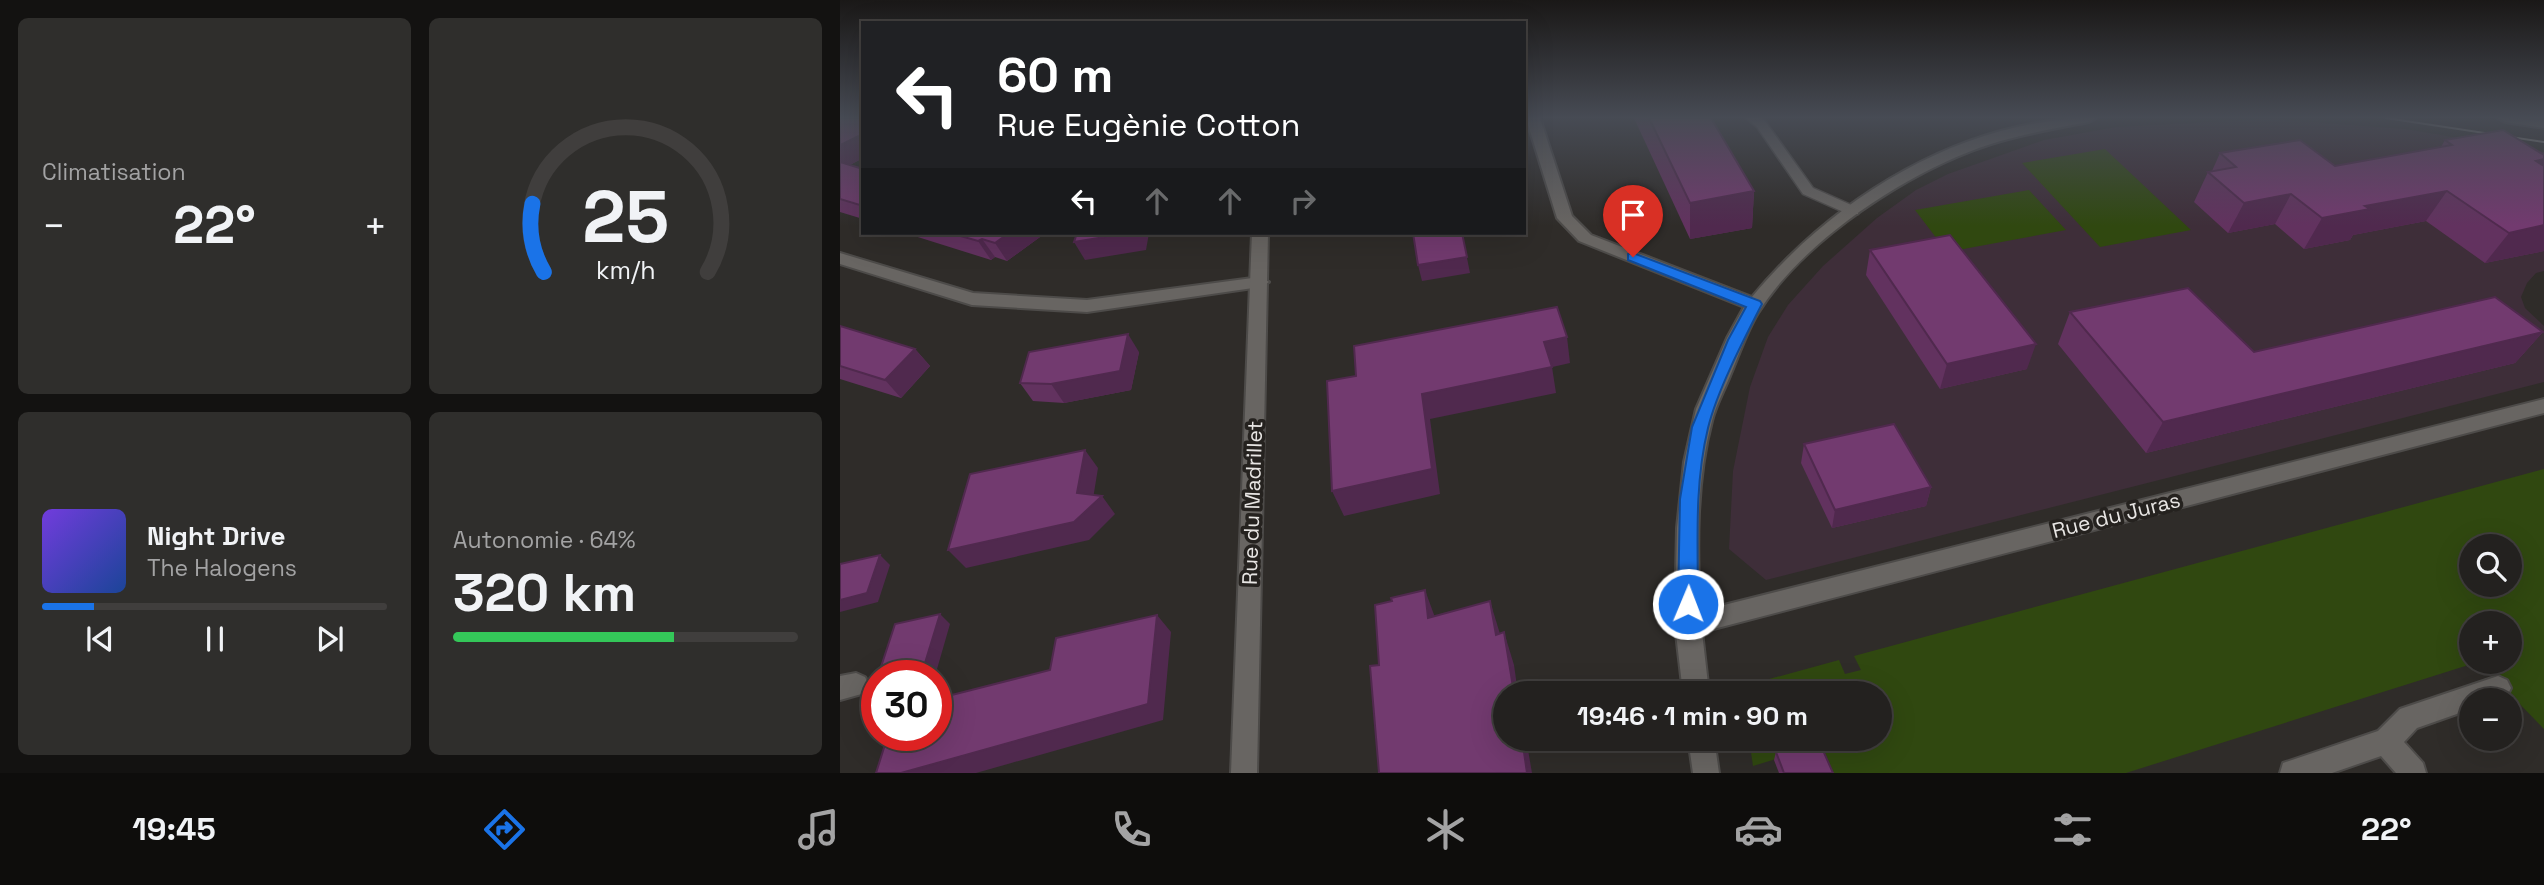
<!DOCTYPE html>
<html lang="fr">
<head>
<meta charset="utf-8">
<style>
	:root { --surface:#23211f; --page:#2f2e2c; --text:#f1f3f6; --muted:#a3a3a4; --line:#403e3d; --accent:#1a73e8 }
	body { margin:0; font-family:"Space Grotesk",sans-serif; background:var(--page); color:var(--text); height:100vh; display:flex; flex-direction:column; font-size:26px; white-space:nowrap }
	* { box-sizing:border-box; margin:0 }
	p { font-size:23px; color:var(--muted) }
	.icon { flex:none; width:38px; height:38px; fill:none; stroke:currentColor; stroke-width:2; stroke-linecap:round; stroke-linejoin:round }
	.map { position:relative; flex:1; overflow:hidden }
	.details { display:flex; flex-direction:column; gap:18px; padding:18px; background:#131211; width:840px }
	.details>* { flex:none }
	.top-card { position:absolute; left:21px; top:21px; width:665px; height:214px; border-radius:0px; box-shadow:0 7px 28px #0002,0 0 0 2px var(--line); background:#202124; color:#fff; overflow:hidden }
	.controls { position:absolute; left:1619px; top:534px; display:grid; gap:14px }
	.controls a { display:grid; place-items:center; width:63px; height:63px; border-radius:50%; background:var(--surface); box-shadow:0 7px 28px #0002,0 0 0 2px var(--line); font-size:35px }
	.speed { position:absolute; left:21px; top:660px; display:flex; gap:14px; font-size:35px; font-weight:700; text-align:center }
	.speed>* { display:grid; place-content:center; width:91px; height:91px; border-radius:50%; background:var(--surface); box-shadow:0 7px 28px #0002,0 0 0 2px var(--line); line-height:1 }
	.speed .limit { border:10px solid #d22; background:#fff; color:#111 }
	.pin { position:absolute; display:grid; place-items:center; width:60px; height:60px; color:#fff; margin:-72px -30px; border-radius:50% 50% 50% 0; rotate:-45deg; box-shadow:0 0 7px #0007 }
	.pin .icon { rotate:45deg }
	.me { position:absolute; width:77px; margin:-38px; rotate:1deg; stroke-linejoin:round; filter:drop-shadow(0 0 5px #0008) }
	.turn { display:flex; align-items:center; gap:24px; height:147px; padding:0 21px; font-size:32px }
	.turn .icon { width:91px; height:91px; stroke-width:2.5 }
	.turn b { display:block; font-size:49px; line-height:60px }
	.lanes { display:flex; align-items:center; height:66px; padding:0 21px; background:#0003; justify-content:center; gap:35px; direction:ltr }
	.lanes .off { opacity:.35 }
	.big { font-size:52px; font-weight:700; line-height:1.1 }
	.details .card { flex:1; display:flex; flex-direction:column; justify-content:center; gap:10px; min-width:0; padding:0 24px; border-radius:10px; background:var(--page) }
	.details .dial { align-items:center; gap:0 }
	.dial svg { height:182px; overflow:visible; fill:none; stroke:var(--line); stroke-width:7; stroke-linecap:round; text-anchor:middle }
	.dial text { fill:var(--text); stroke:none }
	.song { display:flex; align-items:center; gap:21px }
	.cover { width:84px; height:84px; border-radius:10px; background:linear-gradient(135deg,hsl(260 70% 55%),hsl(220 70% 35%)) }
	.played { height:7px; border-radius:4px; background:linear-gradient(90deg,var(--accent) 15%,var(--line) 15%) }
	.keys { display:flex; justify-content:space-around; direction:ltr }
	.heat { display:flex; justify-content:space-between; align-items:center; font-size:38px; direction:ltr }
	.charge { height:10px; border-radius:5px; background:linear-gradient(90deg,#34c759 64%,var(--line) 0) }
	.details .tiles { flex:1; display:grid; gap:18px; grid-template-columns:repeat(2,1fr) }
	.trip { position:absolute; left:653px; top:681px; width:399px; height:70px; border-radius:35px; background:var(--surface); box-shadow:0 7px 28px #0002,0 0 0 2px var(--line); font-weight:700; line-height:70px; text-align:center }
	.menu { display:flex; height:112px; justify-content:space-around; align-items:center; background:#0e0d0c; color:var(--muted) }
	.menu .icon { width:49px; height:49px }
	.menu .current { color:var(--accent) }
	.menu b { font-size:32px; color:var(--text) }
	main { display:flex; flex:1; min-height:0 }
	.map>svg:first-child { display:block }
	.education { fill:#3e2e39 }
	.green { fill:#304810; fill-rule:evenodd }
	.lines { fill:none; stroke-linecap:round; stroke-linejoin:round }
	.service-casing { stroke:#4d4b49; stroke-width:3 }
	.minor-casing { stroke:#4d4b49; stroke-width:4 }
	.tertiary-casing { stroke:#4d4b49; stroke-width:4 }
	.service { fill:#686562; fill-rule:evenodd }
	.minor { fill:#686562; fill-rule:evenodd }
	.tertiary { fill:#686562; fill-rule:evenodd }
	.tram { stroke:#8c8a87; stroke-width:2 }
	.wall { fill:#62325f }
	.shaded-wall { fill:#50294e }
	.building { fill:#723a6f; stroke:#50294e; stroke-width:2 }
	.route { fill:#1a73e8; stroke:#114b97; stroke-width:2 }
	.labels { text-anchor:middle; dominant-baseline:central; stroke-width:7; stroke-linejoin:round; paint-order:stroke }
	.street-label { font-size:21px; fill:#e8e6e4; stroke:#25221f }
</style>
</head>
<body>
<main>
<section class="details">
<div class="tiles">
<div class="card"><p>Climatisation</p>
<div class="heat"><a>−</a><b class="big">22°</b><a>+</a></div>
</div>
<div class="card dial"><svg viewBox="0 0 100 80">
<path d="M14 69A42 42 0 1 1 86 69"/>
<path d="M14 69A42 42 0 0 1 9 39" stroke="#1a73e8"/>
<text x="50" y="56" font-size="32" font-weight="700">25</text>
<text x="50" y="72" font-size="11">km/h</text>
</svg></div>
<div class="card">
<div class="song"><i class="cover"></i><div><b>Night Drive</b><p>The Halogens</p></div></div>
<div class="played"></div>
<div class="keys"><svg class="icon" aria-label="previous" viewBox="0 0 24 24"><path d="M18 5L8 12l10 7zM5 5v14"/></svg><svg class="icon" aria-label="pause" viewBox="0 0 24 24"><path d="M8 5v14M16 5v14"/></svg><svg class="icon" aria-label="next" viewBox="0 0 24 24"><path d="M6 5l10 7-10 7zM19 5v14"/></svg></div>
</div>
<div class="card"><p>Autonomie · 64%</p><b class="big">320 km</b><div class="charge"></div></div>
</div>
</section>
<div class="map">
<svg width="1704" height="773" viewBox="0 0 1704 773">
	<rect width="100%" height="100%" fill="#2f2c29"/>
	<path class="education" d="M 1429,119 L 1565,129 L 1704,152 L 1704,271 L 1696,273 L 1687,283 L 1681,297 L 1685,308 L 1704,326 L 1704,382 L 926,580 L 889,549 L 893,471 L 910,387 L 928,337 L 948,305 L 983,266 L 1037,218 L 1076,190 L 1108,174 L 1204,140 L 1276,127 Z"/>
	<g class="green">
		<path d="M 1265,149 L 1351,230 L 1260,247 L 1182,163 Z"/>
		<path d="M 1189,190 L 1226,230 L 1107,252 L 1075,210 Z"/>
		<path d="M 1704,469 L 1704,729 L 1639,662 L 1670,662 L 1670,623 L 1631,623 L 1631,662 L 1638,662 L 1286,773 L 987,773 L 976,747 L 913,766 L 909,739 L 1040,738 L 1040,693 L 901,693 L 900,687 L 999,660 L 1005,674 L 1021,670 L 1014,656 ZM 1631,546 L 1670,546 L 1670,584 L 1631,584 Z"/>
	</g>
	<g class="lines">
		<g class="service-casing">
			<path id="service" d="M 906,118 L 921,118 L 925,121 L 973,188 L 1018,208 L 1018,214 L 1008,214 L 963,194 L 917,127 Z"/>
		</g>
		<g class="minor-casing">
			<g id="minor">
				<path d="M 686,118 L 700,118 L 732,216 L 751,235 L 912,297 C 995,197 1123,118 1256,118 L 1249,122 C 1216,128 1183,134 1151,144 C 1070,170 963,240 918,313 C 906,333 899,355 890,376 C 884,391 876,405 872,421 C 856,481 857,549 860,611 L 1704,399 L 1704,413 L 862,632 L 869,693 L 843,693 L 835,625 L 837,528 L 844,462 L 856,409 L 887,338 L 904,307 L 739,241 L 717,218 Z"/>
				<path d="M 1658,118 L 1704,120 L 1704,128 L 1665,122 Z"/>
				<path d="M 0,253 L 133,293 L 247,300 L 420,277 L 429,282 L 420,287 L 247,312 L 132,305 L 0,264 Z"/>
				<path d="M 16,673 L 25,677 L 29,685 L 25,693 L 0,700 L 0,676 Z"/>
				<path d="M 1658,676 L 1667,680 L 1671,688 L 1667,696 L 1658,700 L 1631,700 L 1631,709 L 1577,728 L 1564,742 L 1583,763 L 1586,773 L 1556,773 L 1541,756 L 1492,773 L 1440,773 L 1443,763 L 1538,731 L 1560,709 Z"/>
				<path d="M 848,738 L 874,738 L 879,773 L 853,773 Z"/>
			</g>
		</g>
		<g class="tertiary-casing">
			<path id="tertiary" d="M 412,233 L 428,233 L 417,773 L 391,773 Z"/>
		</g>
		<use href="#service" class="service"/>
		<use href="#minor" class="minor"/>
		<use href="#tertiary" class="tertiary"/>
		<path class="tram" d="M 1546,118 L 1704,142"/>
	</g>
	<g class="wall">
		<path d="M 0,118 L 23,118 L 23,158 L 10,165 L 23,169 L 23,219 L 0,212 Z"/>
		<path d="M 794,118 L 871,118 L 914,191 L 912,228 L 850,239 Z"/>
		<path d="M 1663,130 L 1704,251 L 1645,263 L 1586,221 L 1513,235 L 1510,240 L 1464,249 L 1435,224 L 1388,233 L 1354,202 L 1368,172 L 1372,171 L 1380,153 L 1495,166 L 1601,147 L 1605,140 Z"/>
		<path d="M 65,233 L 198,233 L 200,237 L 167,261 L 155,257 L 151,260 Z"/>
		<path d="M 1030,250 L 1187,369 L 1100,389 L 1026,275 Z"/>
		<path d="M 1230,312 L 1414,352 L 1703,332 L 1675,363 L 1306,453 L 1218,344 Z"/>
		<path d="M 0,326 L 75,349 L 90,366 L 61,398 L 0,379 Z"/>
		<path d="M 299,352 L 291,390 L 224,403 L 193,401 L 180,383 Z"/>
		<path d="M 964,444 L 1091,487 L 1086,506 L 992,528 L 961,463 Z"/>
		<path d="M 936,752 L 993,773 L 939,773 L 934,760 Z"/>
	</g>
	<g class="shaded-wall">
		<path d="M 23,134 L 23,158 L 0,170 L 0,145 Z"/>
		<path d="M 1704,159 L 1704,166 L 1696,161 Z"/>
		<path d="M 914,191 L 912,228 L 850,239 L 850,203 Z"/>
		<path d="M 1607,191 L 1586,221 L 1513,235 L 1510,240 L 1464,249 L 1482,218 L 1525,206 Z"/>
		<path d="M 1451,194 L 1435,224 L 1388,233 L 1404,203 Z"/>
		<path d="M 1704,225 L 1704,251 L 1645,263 L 1669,233 Z"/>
		<path d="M 169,233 L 198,233 L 200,237 L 167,261 L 155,243 Z"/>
		<path d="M 289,233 L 309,233 L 306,250 L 245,260 L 234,242 Z"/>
		<path d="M 622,233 L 630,273 L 582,281 L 578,265 Z"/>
		<path d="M 142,239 L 155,257 L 151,260 L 138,241 Z"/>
		<path d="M 1703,332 L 1675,363 L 1306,453 L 1323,422 Z"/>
		<path d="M 288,334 L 299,352 L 291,390 L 224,403 L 211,384 Z"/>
		<path d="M 727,337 L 730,363 L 708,368 L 704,342 Z"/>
		<path d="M 1196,344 L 1187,369 L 1100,389 L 1107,364 Z"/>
		<path d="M 75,349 L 90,366 L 61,398 L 45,380 Z"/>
		<path d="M 712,367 L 716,393 L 590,419 L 600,494 L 504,516 L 492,491 L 582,394 Z"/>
		<path d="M 245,450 L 258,468 L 252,505 L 262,496 L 275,514 L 249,540 L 126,568 L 108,550 L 237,493 Z"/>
		<path d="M 1091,487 L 1086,506 L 992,528 L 995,510 Z"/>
		<path d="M 40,555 L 50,565 L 38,602 L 0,612 L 0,600 Z"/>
		<path d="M 585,590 L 597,623 L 588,618 Z"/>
		<path d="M 650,601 L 660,634 L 656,635 Z"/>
		<path d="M 100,614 L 110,624 L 95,676 L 81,676 Z"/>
		<path d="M 317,615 L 331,632 L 323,720 L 136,773 L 61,773 Z"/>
		<path d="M 664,632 L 674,665 L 678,693 L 674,693 Z"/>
		<path d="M 682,738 L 686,738 L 692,773 L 687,773 Z"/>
	</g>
	<g class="building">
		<path d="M 0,118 L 23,118 L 23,134 L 0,145 Z"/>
		<path d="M 809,118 L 871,118 L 914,191 L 850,203 Z"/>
		<path d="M 1663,130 L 1704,155 L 1704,159 L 1696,161 L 1704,166 L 1704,225 L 1669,233 L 1607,191 L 1525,206 L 1530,209 L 1482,218 L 1451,194 L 1404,203 L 1368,172 L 1396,167 L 1380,153 L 1460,140 L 1495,166 L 1612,145 L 1605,140 Z"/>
		<path d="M 0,162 L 23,169 L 23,206 L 0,199 Z"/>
		<path d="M 110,233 L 169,233 L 155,243 L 142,239 L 138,241 Z"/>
		<path d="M 237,233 L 289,233 L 234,242 Z"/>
		<path d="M 573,233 L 622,233 L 627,257 L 578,265 Z"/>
		<path d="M 1110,235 L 1196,344 L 1107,364 L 1030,250 Z"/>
		<path d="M 1348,288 L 1414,352 L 1655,297 L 1703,332 L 1323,422 L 1230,312 Z"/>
		<path d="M 717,307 L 727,337 L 704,342 L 712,367 L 582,394 L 592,469 L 492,491 L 487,381 L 516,376 L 514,346 Z"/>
		<path d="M 0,326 L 75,349 L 45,380 L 0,366 Z"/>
		<path d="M 288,334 L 280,371 L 211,384 L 180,383 L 189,352 Z"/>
		<path d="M 1054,424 L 1091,487 L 995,510 L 964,444 Z"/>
		<path d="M 245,450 L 237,493 L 262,496 L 234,522 L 108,550 L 130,474 Z"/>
		<path d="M 40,555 L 27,593 L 0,600 L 0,564 Z"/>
		<path d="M 585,590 L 588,618 L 650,601 L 656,635 L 664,632 L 674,693 L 665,693 L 665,738 L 682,738 L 687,773 L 539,773 L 530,666 L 539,665 L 535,605 L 552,601 L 551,598 Z"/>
		<path d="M 100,614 L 81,676 L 38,676 L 55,624 Z"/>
		<path d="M 317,615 L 308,704 L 61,773 L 36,773 L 48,735 L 96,735 L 96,699 L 210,670 L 216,638 Z"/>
		<path d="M 37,679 L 37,691 L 32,692 Z"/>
		<path d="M 978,739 L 993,773 L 944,773 L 936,752 Z"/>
	</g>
	<linearGradient id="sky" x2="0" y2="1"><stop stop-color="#1a1817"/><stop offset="0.52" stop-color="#474b54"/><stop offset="1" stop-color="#474b54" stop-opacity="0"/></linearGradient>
	<rect width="1704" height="226" fill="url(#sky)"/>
	<path class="route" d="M 793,253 L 920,301 L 922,304 C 904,339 877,391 868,428 C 854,485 858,546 858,604 L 855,611 L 848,613 L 841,611 L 838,604 L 840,499 L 852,427 L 888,340 L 906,307 L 788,260 L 788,254 Z"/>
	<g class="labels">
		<g class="street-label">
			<text transform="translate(412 503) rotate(-88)">Rue du Madrillet</text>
			<text transform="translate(1276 515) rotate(-14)">Rue du Juras</text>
		</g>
	</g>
</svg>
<div class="controls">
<a><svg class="icon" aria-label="search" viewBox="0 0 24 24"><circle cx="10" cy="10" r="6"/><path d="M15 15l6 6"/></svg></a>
<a>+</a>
<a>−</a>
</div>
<div class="speed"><div class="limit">30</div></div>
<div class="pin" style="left:793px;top:257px;background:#d93025"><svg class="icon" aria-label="arrive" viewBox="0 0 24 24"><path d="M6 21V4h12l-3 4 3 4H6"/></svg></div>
<svg class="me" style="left:848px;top:604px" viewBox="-20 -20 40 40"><circle r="17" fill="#1a73e8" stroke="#fff" stroke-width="3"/><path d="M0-11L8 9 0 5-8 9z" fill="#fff"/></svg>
<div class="trip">19:46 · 1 min · 90 m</div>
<div class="top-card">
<div class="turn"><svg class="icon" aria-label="left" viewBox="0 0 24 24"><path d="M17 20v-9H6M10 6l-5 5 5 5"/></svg><div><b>60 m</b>Rue Eugènie Cotton</div></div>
<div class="lanes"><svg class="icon" aria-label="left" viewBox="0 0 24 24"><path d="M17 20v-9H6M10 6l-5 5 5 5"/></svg><svg class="icon off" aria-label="ahead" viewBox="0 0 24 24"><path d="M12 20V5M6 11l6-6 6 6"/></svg><svg class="icon off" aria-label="ahead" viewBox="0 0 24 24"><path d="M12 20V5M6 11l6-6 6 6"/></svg><svg class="icon off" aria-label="right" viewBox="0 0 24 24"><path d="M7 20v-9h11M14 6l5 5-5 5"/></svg></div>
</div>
</div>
</main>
<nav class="menu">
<b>19:45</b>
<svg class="icon current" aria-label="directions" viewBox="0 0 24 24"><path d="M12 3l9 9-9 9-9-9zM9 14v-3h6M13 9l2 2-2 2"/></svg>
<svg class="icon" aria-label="music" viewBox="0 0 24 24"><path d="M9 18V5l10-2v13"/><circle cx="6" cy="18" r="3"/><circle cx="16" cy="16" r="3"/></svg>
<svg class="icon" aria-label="phone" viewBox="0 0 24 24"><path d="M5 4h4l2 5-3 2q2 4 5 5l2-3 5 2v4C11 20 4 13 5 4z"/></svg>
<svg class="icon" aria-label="climate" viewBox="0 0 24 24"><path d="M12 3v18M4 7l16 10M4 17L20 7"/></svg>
<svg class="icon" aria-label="car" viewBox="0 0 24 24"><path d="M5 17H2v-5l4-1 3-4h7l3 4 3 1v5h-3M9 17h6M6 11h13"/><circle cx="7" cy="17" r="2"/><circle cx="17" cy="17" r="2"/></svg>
<svg class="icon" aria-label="filters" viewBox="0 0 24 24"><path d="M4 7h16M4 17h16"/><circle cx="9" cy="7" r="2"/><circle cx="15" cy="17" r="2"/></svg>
<b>22°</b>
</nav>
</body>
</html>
